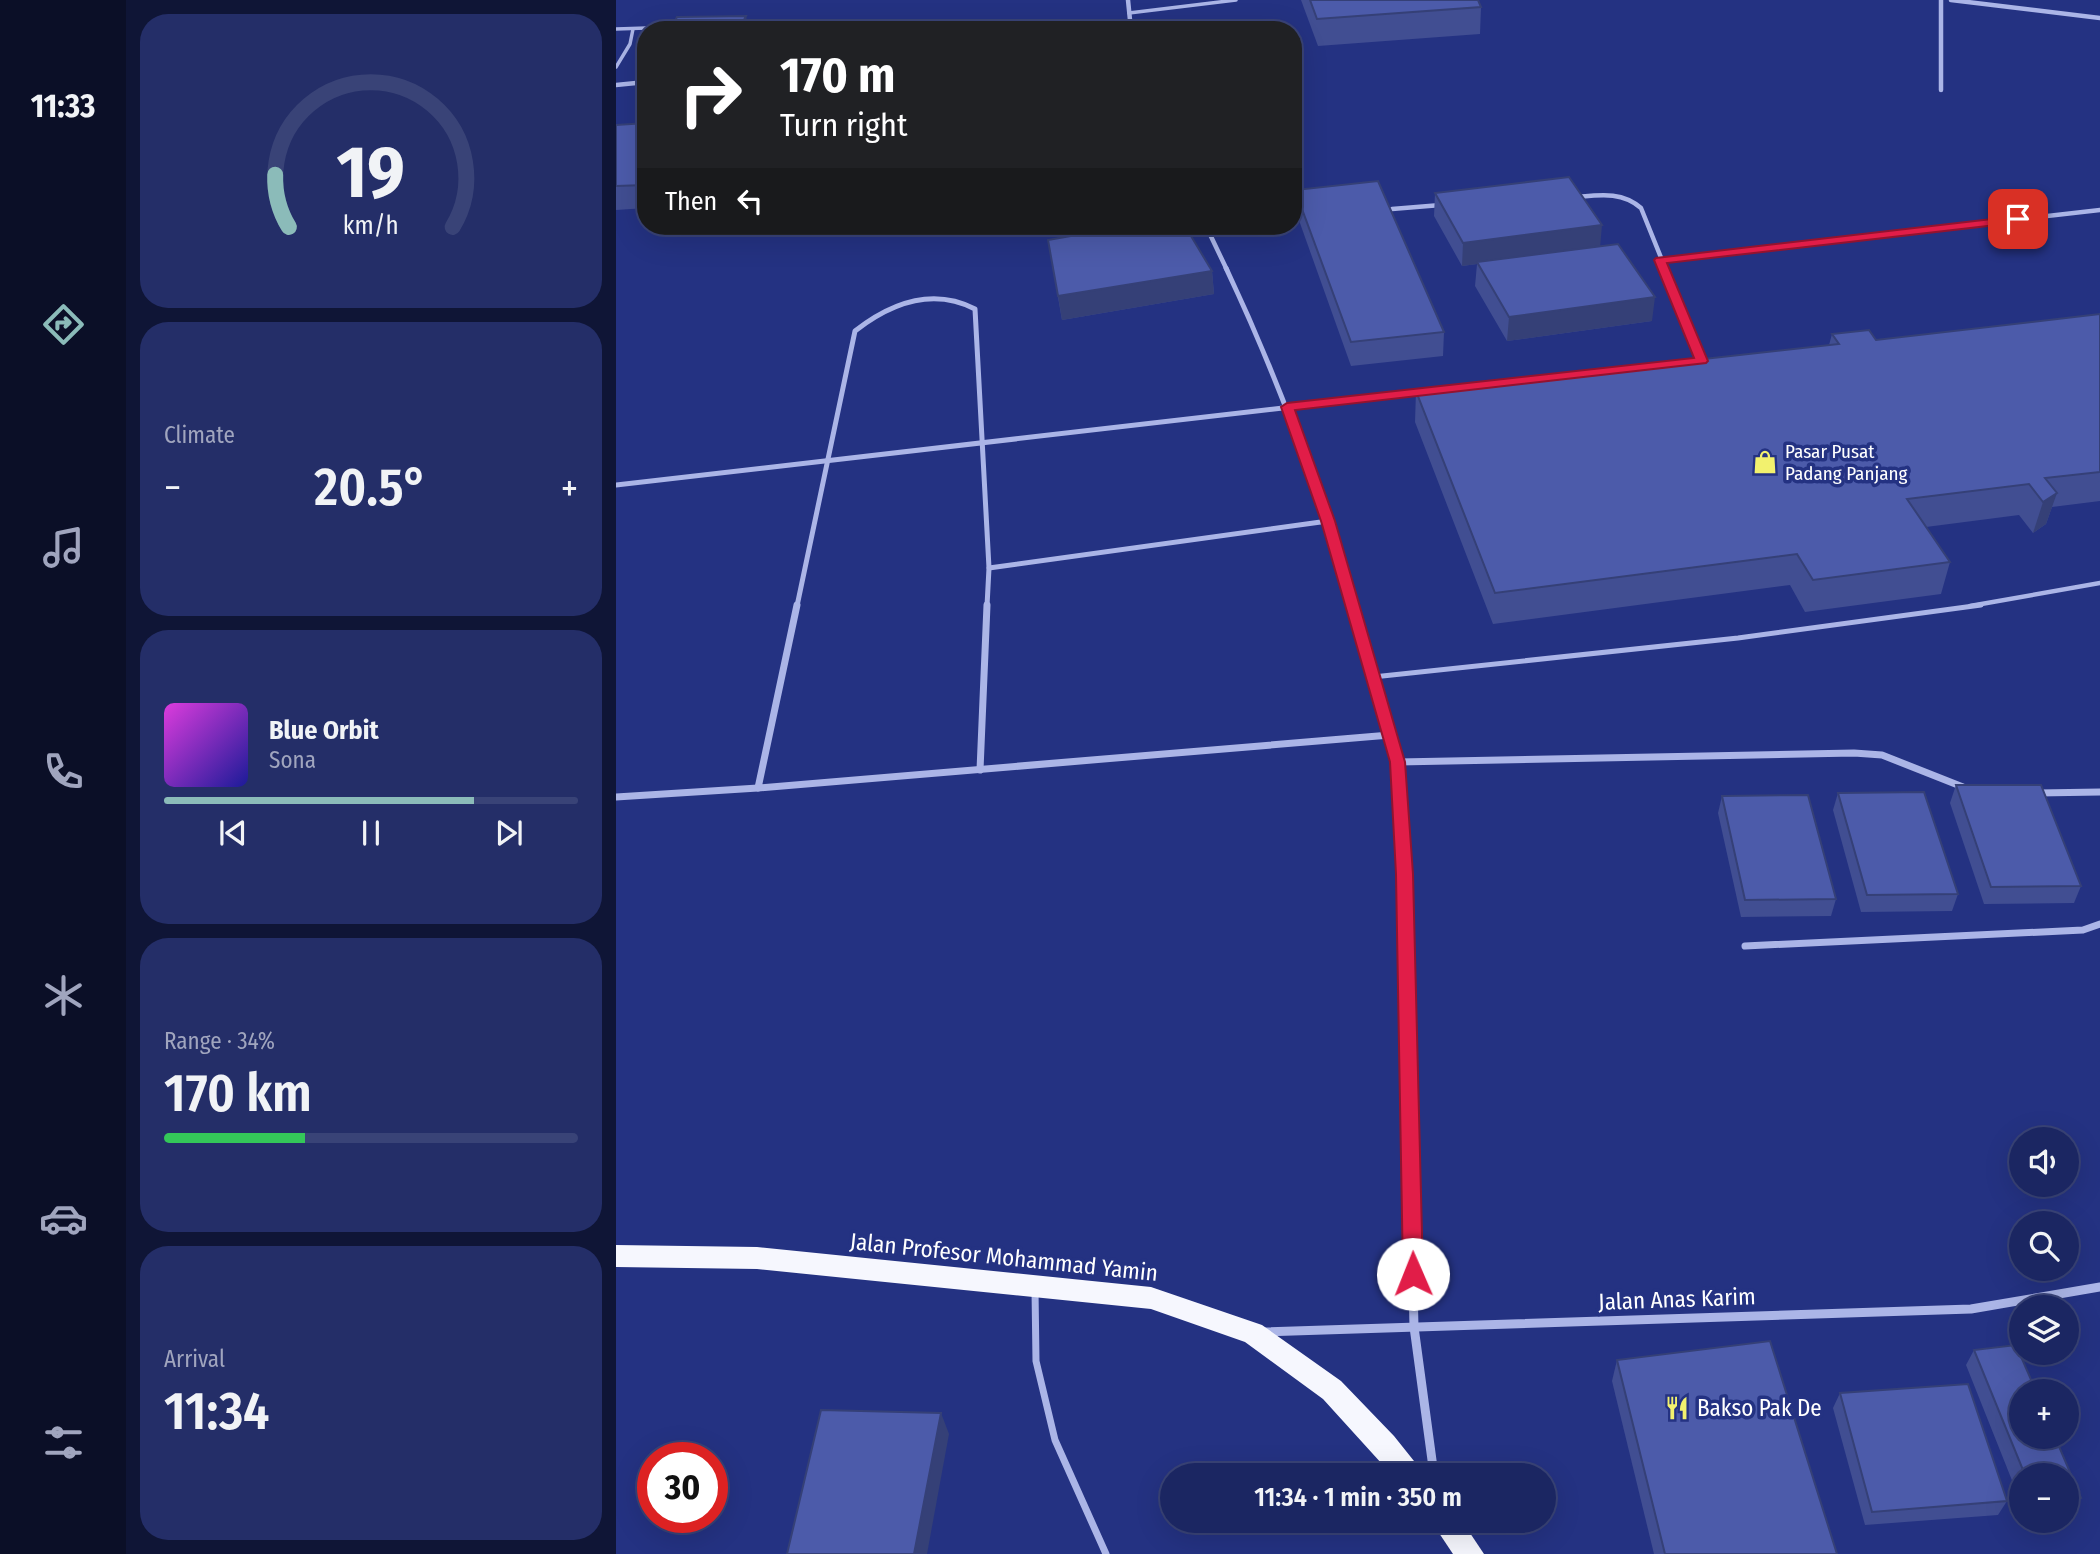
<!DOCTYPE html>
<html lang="en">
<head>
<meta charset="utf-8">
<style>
	:root { --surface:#1b2662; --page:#242e68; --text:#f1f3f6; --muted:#a0a5be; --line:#394377; --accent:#8bbbb9 }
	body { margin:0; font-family:"Fira Sans Condensed",sans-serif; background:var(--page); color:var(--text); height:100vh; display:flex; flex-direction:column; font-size:26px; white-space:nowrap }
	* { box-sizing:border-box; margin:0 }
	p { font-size:23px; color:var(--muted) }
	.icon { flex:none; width:38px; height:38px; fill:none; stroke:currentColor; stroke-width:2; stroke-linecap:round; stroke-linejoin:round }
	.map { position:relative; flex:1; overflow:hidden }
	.side { display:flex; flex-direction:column; gap:14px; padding:14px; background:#0f1536; width:490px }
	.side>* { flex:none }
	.hud { position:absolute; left:21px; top:21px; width:665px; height:214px; border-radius:28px; box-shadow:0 7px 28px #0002,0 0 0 2px var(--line); background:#202124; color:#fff; overflow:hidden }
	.fabs { position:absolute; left:1393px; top:1127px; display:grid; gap:14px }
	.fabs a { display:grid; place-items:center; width:70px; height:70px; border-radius:50%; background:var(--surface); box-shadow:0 7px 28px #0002,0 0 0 2px var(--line); font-size:35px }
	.speed { position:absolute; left:21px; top:1442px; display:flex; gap:14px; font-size:35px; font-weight:700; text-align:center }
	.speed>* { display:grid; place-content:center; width:91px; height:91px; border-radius:50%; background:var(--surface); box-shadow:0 7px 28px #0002,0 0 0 2px var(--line); line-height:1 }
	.speed .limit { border:10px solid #d22; background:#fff; color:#111 }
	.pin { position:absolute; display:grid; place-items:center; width:60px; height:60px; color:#fff; margin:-30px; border-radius:14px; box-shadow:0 4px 10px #0006 }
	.me { position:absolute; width:77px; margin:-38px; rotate:359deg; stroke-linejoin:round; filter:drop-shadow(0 0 5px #0008) }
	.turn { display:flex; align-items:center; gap:24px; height:147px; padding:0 28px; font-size:32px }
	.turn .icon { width:91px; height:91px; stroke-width:2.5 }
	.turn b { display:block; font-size:49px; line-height:60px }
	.then { display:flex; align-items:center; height:66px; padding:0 28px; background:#0003; gap:14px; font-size:26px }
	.big { font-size:52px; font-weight:600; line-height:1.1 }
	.side .tile { flex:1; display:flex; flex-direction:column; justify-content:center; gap:10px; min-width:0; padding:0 24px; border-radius:28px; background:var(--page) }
	.side .dial { align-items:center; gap:0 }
	.dial svg { height:182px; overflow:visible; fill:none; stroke:var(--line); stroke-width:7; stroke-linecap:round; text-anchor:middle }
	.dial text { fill:var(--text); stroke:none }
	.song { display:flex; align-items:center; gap:21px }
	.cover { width:84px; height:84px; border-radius:10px; background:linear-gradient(135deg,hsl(300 70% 55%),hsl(240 70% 35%)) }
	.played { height:7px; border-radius:4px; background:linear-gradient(90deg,var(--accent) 75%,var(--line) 75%) }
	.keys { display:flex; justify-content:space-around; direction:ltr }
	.heat { display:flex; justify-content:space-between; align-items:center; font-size:38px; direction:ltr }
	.charge { height:10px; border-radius:5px; background:linear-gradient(90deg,#34c759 34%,var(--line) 0) }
	.trip { position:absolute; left:544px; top:1463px; width:396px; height:70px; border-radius:35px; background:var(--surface); box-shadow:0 7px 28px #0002,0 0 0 2px var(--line); font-weight:600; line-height:70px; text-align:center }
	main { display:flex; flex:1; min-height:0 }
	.tabs { display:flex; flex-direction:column; width:126px; justify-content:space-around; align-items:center; background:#0b0f27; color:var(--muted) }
	.tabs .icon { width:49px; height:49px }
	.tabs .active { color:var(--accent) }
	.tabs b { font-size:32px; color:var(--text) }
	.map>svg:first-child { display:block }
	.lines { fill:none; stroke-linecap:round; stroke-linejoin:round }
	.service-far3 { stroke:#abb5e7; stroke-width:3.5 }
	.service-far2 { stroke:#abb5e7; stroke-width:4.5 }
	.service-far1 { stroke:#abb5e7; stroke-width:5 }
	.service { stroke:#abb5e7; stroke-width:7 }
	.minor-far3 { stroke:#abb5e7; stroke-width:4.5 }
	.minor-far2 { stroke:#abb5e7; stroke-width:5 }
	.minor-far1 { stroke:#abb5e7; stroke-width:7 }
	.minor { stroke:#abb5e7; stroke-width:9 }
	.trunk { fill:#f6f7fe; fill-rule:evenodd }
	.wall { fill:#414e92 }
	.shaded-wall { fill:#354077 }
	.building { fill:#4c5baa; stroke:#354077; stroke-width:2 }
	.route { fill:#e11d48; stroke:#92132f; stroke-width:2 }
	.labels { text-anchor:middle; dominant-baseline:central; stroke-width:7; stroke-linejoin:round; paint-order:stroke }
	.poi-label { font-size:19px; fill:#fff; stroke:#243282; text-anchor:start }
	.near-street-label { font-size:23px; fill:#fff; stroke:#243282 }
	.near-poi-label { font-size:23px; fill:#fff; stroke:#243282; text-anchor:start }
</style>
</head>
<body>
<main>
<nav class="tabs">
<b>11:33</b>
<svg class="icon active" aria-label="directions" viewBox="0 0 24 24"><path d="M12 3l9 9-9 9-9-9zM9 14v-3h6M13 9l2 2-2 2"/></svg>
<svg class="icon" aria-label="music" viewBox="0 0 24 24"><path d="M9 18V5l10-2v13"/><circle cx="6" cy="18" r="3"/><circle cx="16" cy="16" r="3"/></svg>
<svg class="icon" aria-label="phone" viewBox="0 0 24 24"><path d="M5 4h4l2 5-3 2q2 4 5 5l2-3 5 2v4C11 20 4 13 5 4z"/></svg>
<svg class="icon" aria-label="climate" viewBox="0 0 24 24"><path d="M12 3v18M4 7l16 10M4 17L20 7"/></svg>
<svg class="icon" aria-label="car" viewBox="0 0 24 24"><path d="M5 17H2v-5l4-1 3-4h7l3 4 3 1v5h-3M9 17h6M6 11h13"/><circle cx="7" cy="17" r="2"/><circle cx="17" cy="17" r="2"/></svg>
<svg class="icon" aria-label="filters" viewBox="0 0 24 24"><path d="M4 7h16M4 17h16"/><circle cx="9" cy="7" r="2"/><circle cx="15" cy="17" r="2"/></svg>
</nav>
<section class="side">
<div class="tile dial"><svg viewBox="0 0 100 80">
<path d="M14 69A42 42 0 1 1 86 69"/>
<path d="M14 69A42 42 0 0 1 8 46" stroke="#8bbbb9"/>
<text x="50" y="56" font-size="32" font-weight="700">19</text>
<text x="50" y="72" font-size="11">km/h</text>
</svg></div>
<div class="tile"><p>Climate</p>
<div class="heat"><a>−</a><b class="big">20.5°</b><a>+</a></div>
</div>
<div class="tile">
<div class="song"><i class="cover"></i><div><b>Blue Orbit</b><p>Sona</p></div></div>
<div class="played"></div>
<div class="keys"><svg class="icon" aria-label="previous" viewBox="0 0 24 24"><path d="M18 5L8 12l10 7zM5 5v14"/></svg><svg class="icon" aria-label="pause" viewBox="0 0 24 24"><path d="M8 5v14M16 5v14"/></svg><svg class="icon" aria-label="next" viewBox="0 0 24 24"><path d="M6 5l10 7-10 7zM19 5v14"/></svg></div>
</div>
<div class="tile"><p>Range · 34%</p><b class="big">170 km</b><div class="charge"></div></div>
<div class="tile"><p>Arrival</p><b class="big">11:34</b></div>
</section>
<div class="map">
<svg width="1484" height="1554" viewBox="0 0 1484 1554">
	<rect width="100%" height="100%" fill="#243282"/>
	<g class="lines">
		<g class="service-far3">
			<path d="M 513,13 L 620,0"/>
			<path d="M 127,28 L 155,30"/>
			<path d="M 0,29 L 61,27"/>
			<path d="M 0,67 L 14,44 L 17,29"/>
		</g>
		<path class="service-far2" d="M 1354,606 L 1484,583"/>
		<path class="service-far1" d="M 757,677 L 1122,638 L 1365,605"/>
		<path class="service" d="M 419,1290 L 420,1361 L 439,1440 L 490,1554"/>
		<g class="minor-far3">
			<path d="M 512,0 L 515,30"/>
			<path d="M 1325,0 L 1325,90"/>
			<path d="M 1335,0 L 1484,18"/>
			<path d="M 0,85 L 30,82"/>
			<path d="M 960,197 C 983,195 1006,191 1025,208 L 1050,270"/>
			<path d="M 776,209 L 825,205"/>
			<path d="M 590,226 L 611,270"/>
			<path d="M 1044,260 L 1484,210"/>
		</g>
		<g class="minor-far2">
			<path d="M 610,268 C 662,378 703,490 737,606"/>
			<path d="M 1049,268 L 1086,361"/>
			<path d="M 0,485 L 806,392"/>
			<path d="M 373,568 L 712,521"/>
			<path d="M 181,606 L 239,331 C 275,303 316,287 359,309 L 373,568 L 371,606"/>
		</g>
		<g class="minor-far1">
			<path d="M 736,605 L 782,762 L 791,1028"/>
			<path d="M 782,762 L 1238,753 L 1266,755 L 1347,787"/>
			<path d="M 364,770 L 371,605"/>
			<path d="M 142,788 L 181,605"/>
			<path d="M 1422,793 L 1484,792"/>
			<path d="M 0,797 L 142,788 L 774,735"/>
			<path d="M 1129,946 L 1467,930 L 1484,924"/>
		</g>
		<g class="minor">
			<path d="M 791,1026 L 798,1327 L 818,1475"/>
			<path d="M 649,1332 L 1355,1309 L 1484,1287"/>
		</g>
		<g class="trunk">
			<path d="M 0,1245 L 141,1247 L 535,1287 L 646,1325 L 725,1381 L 778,1436 L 802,1466 L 806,1475 L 776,1475 L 707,1399 L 629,1342 L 535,1309 L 141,1269 L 0,1267 Z"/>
			<path d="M 815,1521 L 846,1521 L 868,1554 L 837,1554 Z"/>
		</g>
	</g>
	<g class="wall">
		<path d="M 685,0 L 862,0 L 865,7 L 864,34 L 702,46 Z"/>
		<path d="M 30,123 L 30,208 L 0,210 L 0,125 Z"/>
		<path d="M 679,190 L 828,332 L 827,356 L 735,366 L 680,212 Z"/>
		<path d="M 819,193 L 984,246 L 1036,321 L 891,341 L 859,286 L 861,264 L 846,266 L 818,216 Z"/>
		<path d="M 432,240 L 596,271 L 598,294 L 446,320 Z"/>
		<path d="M 1484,314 L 1484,501 L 1436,507 L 1430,524 L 1417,533 L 1403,515 L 1310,527 L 1334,562 L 1325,594 L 1189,612 L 1174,585 L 877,624 L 799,422 L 800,391 L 1213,345 L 1216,334 L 1260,340 Z"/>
		<path d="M 1340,785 L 1465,886 L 1458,903 L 1368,904 L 1334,803 Z"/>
		<path d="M 1222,793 L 1342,894 L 1336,911 L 1245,912 L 1217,810 Z"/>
		<path d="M 1106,796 L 1220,899 L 1215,916 L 1125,917 L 1102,813 Z"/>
		<path d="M 1400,1345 L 1420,1391 L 1405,1391 L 1405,1437 L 1439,1437 L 1465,1498 L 1455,1512 L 1451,1513 L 1451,1475 L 1405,1475 L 1405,1503 L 1350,1365 L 1358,1350 Z"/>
		<path d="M 1001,1360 L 1221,1554 L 1038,1554 L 996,1381 Z"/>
		<path d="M 1224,1393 L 1391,1501 L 1382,1515 L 1249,1525 L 1217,1408 Z"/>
	</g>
	<g class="shaded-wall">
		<path d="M 130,16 L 133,30 L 123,30 Z"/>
		<path d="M 986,225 L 984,248 L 846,266 L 847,243 Z"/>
		<path d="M 596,271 L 598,294 L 446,320 L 442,296 Z"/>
		<path d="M 1039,297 L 1036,321 L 891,341 L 893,317 Z"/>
		<path d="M 1441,493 L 1430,524 L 1417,533 L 1427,502 Z"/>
		<path d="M 325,1413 L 333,1434 L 311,1554 L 298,1554 Z"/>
	</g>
	<g class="building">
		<path d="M 694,0 L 862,0 L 865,7 L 701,19 Z"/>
		<path d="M 130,16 L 123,30 L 54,30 L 61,17 Z"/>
		<path d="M 30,123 L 30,185 L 0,186 L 0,125 Z"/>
		<path d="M 953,177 L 986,225 L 847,243 L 819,193 Z"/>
		<path d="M 762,181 L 828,332 L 735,342 L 679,190 Z"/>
		<path d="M 512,226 L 569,226 L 596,271 L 442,296 L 432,240 Z"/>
		<path d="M 1002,244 L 1039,297 L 893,317 L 861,262 Z"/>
		<path d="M 1484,314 L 1484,472 L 1429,478 L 1441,493 L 1427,502 L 1413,484 L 1291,499 L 1334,562 L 1197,580 L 1181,554 L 879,593 L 800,391 L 1223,344 L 1216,334 L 1253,330 L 1260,340 Z"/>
		<path d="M 1340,785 L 1425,785 L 1465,886 L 1375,887 Z"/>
		<path d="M 1308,792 L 1342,894 L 1251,895 L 1222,793 Z"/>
		<path d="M 1192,795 L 1220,899 L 1129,900 L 1106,796 Z"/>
		<path d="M 1154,1341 L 1221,1554 L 1049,1554 L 1001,1360 Z"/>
		<path d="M 1400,1345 L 1420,1391 L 1405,1391 L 1405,1437 L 1439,1437 L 1465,1498 L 1451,1500 L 1451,1475 L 1409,1475 L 1358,1350 Z"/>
		<path d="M 1352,1384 L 1391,1501 L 1256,1512 L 1224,1393 Z"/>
		<path d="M 205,1410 L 325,1413 L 298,1554 L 171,1554 Z"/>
	</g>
	<path class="route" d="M 1402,216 L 1406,217 L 1406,222 L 1051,263 L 1092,361 L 1090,363 L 679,410 L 719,521 L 789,762 L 797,874 L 807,1274 L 804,1281 L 797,1283 L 790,1281 L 787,1274 L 780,874 L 774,762 L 705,521 L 665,407 L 671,403 L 1078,358 L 1038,260 L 1040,258 Z"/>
	<defs>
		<g id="shop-bare" transform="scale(1.89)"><path d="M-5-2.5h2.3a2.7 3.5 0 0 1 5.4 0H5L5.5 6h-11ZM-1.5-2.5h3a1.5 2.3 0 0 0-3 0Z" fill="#f2f16e" stroke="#243282" stroke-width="2.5" paint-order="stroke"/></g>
		<g id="restaurant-bare" transform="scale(1.89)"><path d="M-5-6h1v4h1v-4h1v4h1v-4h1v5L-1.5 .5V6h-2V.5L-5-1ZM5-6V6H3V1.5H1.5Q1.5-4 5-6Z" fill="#f2f16e" stroke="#243282" stroke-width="2.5" paint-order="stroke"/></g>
	</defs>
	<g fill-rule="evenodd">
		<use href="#shop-bare" x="1149" y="462"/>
		<use href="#restaurant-bare" x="1061" y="1408"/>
	</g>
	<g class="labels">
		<g class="poi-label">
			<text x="1169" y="451">Pasar Pusat<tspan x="1169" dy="22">Padang Panjang</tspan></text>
		</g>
		<g class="near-street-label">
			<text transform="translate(388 1257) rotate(6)">Jalan Profesor Mohammad Yamin</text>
			<text transform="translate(1061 1299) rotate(-2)">Jalan Anas Karim</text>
		</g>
		<g class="near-poi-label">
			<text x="1081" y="1408">Bakso Pak De</text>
		</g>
	</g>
</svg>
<div class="fabs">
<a><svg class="icon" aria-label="sound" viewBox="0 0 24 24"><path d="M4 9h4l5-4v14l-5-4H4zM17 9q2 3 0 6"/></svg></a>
<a><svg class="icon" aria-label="search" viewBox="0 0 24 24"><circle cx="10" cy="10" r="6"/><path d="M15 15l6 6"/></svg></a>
<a><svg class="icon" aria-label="layers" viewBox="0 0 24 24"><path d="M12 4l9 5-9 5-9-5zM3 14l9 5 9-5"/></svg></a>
<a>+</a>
<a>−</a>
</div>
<div class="speed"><div class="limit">30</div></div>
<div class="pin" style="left:1402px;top:219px;background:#d93025"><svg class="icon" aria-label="arrive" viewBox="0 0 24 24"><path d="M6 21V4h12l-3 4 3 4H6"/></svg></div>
<svg class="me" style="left:797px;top:1274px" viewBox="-20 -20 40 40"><circle r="19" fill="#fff"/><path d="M0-13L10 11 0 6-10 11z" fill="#e11d48"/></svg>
<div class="trip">11:34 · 1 min · 350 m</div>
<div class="hud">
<div class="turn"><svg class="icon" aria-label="right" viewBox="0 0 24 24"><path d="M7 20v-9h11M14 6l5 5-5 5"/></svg><div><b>170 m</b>Turn right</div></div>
<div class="then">Then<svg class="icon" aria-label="left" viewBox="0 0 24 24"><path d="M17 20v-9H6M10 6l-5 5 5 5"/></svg></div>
</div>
</div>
</main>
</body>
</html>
